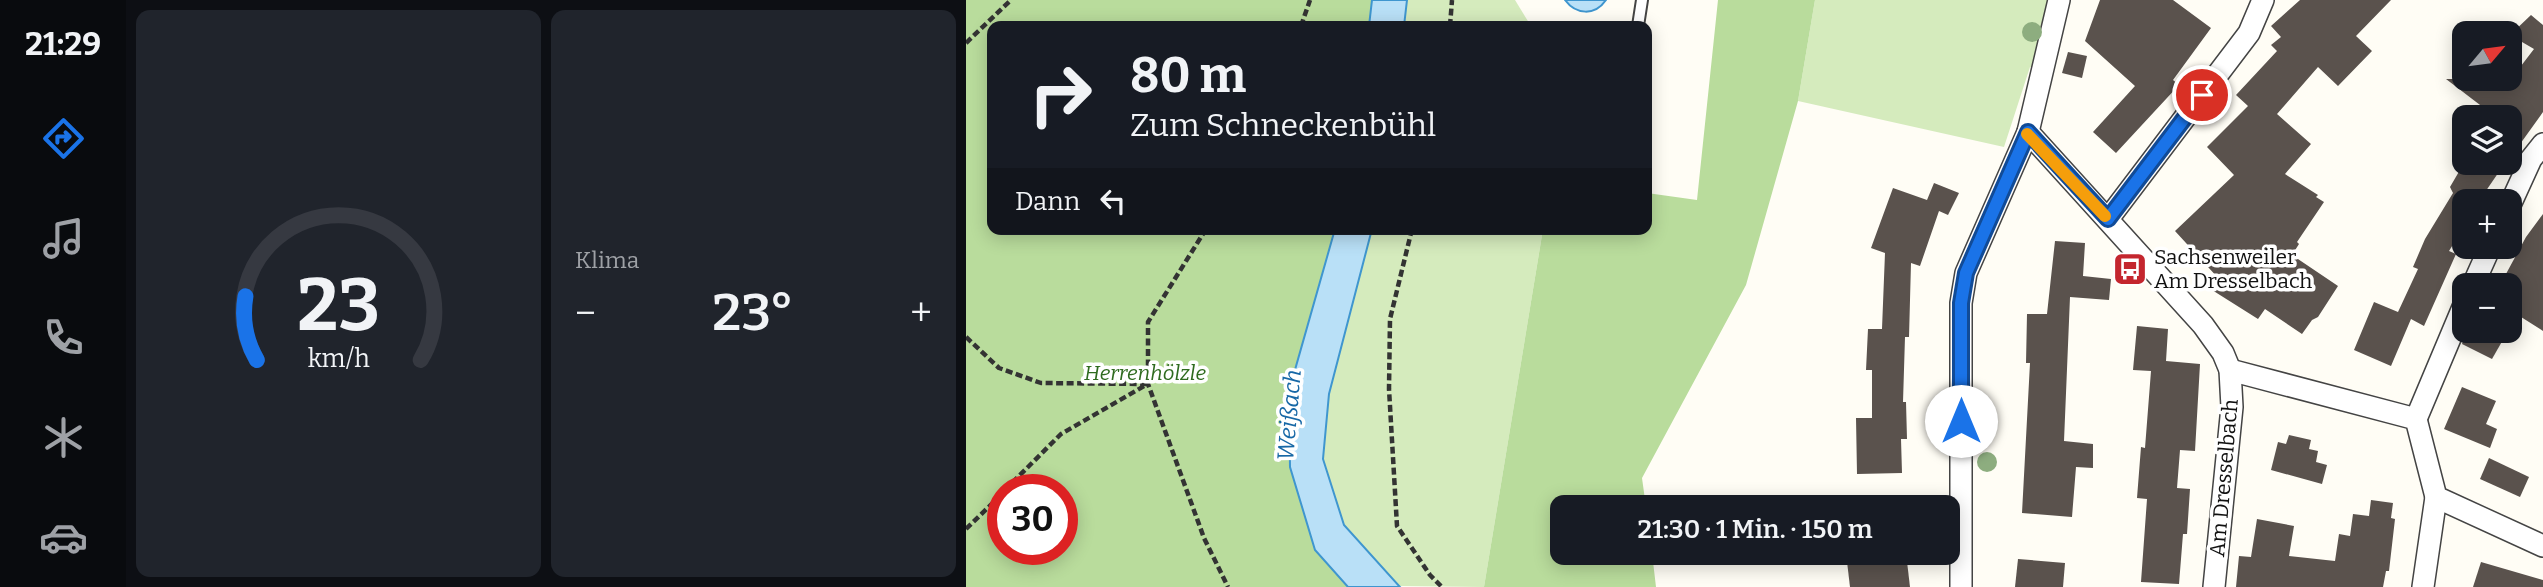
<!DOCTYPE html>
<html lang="de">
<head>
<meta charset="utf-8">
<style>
	:root { --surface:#171b24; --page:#20242c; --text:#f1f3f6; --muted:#9ea1a6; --line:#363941; --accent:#1a73e8 }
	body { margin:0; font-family:Bitter,serif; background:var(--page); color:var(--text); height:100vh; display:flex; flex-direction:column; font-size:26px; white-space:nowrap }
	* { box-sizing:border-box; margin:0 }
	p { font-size:23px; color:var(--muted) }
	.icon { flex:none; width:38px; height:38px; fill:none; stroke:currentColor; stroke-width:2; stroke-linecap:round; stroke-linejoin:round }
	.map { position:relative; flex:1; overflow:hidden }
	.details { display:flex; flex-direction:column; gap:10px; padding:10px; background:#0d0f14; width:840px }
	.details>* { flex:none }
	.guide { position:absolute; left:21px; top:21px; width:665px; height:214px; border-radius:14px; box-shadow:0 4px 18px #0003; background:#171b24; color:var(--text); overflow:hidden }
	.needle { width:46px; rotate:61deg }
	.fabs { position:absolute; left:1486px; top:21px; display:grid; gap:14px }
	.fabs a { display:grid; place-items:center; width:70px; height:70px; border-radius:14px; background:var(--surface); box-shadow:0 4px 18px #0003; font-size:35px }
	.speed { position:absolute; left:21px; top:474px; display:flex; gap:14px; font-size:35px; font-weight:700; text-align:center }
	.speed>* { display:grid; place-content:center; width:91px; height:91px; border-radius:50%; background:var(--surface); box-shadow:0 4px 18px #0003; line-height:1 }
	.speed .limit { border:10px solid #d22; background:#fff; color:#111 }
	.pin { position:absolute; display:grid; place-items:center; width:60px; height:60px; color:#fff; margin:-30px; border:4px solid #fff; border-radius:50%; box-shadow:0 2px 7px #0007 }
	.me { position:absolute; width:77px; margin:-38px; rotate:0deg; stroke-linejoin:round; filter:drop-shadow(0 0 5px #0008) }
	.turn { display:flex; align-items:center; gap:24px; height:147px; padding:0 28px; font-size:32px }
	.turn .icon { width:91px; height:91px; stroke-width:2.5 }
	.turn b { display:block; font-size:49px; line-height:60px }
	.then { display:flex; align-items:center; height:66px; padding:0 28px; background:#0003; gap:14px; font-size:26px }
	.big { font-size:52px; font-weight:600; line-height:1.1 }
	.details .widget { flex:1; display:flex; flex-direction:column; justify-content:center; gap:10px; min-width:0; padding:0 24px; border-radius:14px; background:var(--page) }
	.details .dial { align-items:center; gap:0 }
	.dial svg { height:182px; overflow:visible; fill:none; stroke:var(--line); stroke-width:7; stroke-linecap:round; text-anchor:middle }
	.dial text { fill:var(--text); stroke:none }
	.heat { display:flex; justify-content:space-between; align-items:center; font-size:38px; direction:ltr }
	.details .tiles { flex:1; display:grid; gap:10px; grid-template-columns:repeat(2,1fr) }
	.trip { position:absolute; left:584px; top:495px; width:410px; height:70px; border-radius:14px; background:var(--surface); box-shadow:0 4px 18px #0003; font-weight:600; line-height:70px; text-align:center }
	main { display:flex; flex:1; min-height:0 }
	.dock { display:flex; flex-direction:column; width:126px; justify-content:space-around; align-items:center; background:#090b0e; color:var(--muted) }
	.dock .icon { width:49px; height:49px }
	.dock .selected { color:var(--accent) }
	.dock b { font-size:32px; color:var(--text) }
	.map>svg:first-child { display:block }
	.green { fill:#d5ebbd }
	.forest { fill:#b9dc9c; fill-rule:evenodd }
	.water { fill:#b9e0f7; stroke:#3f96cf; stroke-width:2 }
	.building { fill:#5a524d }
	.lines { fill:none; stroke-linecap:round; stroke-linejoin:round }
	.lane-casing { stroke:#444; stroke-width:14 }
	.street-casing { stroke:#444; stroke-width:24 }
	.path { stroke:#333; stroke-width:4.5; stroke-dasharray:7 3.5; stroke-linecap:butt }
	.lane { stroke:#fff; stroke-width:10 }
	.street { stroke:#fff; stroke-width:21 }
	.tree { fill:#8dad7f }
	.route-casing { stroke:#114b97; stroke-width:18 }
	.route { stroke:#1a73e8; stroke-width:12 }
	.slow { stroke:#f59e0b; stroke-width:12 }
	.labels { text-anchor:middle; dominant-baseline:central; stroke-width:7; stroke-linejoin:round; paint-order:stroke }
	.poi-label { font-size:21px; fill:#111; stroke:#fff; text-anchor:start }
	.park-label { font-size:21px; font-style:italic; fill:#2f6b1f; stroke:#fff }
	.street-label { font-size:21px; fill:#111; stroke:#fff }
	.water-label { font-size:23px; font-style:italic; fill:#1768a6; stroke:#fff }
</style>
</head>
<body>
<main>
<nav class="dock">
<b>21:29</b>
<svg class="icon selected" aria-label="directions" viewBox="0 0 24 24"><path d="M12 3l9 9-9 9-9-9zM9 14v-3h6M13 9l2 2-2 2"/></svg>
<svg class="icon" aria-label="music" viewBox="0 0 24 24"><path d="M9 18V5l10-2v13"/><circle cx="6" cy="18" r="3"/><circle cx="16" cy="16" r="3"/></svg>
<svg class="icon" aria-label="phone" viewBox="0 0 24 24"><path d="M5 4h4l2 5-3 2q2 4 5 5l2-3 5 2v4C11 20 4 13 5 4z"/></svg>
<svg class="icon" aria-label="climate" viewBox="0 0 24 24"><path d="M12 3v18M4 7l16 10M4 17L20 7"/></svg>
<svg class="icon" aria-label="car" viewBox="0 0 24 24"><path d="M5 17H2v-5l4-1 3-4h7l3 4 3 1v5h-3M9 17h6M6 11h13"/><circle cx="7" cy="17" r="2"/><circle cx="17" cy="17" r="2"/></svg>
</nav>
<section class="details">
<div class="tiles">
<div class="widget dial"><svg viewBox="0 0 100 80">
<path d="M14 69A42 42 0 1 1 86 69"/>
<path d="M14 69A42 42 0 0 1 9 41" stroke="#1a73e8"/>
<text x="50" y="56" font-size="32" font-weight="700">23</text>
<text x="50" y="72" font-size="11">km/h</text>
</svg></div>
<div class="widget"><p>Klima</p>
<div class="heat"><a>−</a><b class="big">23°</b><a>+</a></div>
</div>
</div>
</section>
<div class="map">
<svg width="1577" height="587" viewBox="0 0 1577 587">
	<rect width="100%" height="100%" fill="#fffdf5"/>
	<g class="green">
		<path d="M 441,0 L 549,0 L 565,26 L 438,26 Z"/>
		<path d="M 849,0 L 1083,0 L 1072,68 L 1064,67 L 1038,147 L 832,101 Z"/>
		<path d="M 406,229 L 577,229 L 518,587 L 433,586 L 378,525 L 357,459 L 363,394 Z"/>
	</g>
	<g class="forest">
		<path d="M 0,0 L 406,0 L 403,26 L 26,26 L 26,229 L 369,229 L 323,391 L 324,467 L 349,550 L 382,587 L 0,587 ZM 37,490 L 96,490 L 96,550 L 37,550 Z"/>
		<path d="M 752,0 L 849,0 L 832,101 L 780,285 L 676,478 L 680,507 L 597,508 L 597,553 L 686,553 L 690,587 L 518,587 L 577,229 L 681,229 L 681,193 L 731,200 Z"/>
	</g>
	<g class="water">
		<path d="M 406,0 L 441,0 L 438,26 L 403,26 Z"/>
		<path d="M 599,0 L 640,0 C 629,16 610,15 599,0 Z"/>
		<path d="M 369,229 L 406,229 L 363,394 L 357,459 L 378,525 L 434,587 L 382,587 L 349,550 L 324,467 L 323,391 Z"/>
	</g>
	<g class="building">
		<path d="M 1134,0 L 1207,0 L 1245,28 L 1207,80 L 1213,85 L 1150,153 L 1127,132 L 1169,86 L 1119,41 Z"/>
		<path d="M 1334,0 L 1425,0 L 1390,36 L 1406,51 L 1372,86 L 1352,67 L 1311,114 L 1345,144 L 1319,174 L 1352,195 L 1350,197 L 1358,202 L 1331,242 L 1333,244 L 1326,255 L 1372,286 L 1352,317 L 1346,320 L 1336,334 L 1299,309 L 1292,319 L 1246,290 L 1253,279 L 1209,231 L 1268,175 L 1241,147 L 1282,106 L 1270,95 L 1311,51 L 1305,45 L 1315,37 L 1305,26 Z"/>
		<path d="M 1565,15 L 1577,25 L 1577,112 L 1544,158 L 1544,117 L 1511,117 L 1518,108 L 1480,79 L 1545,79 L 1568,49 L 1544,35 Z"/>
		<path d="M 1102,52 L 1121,56 L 1116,78 L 1096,73 Z"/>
		<path d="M 1498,163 L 1539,163 L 1513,201 L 1498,201 L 1498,227 L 1483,251 L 1490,254 L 1458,326 L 1445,319 L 1425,366 L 1388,350 L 1408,302 L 1432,312 L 1452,269 L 1447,267 L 1459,239 L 1487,193 L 1484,187 Z"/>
		<path d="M 968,183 L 993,193 L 982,215 L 973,211 L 954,266 L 945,263 L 943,337 L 939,337 L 937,402 L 940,402 L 941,439 L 935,439 L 936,473 L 891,474 L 890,418 L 906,418 L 906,370 L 900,370 L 902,329 L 916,329 L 919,253 L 905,248 L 927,188 L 961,200 Z"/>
		<path d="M 1577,214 L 1577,331 L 1544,310 L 1544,285 L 1534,285 L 1560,237 Z"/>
		<path d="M 1089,241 L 1119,243 L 1117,276 L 1145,279 L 1143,300 L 1104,297 L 1098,441 L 1127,444 L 1127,468 L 1110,467 L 1106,517 L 1056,513 L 1064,363 L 1060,363 L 1061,314 L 1081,314 Z"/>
		<path d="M 1171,326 L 1202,329 L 1200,361 L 1234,364 L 1229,451 L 1214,450 L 1211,488 L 1224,489 L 1221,534 L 1217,534 L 1213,584 L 1175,582 L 1181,499 L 1171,498 L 1175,447 L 1179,448 L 1185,371 L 1167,370 Z"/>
		<path d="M 1501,331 L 1542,331 L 1526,359 L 1496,344 Z"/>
		<path d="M 1496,387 L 1530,401 L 1520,424 L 1531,429 L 1524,448 L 1478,429 Z"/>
		<path d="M 1323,435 L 1345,440 L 1343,449 L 1352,451 L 1350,462 L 1361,465 L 1356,484 L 1305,470 L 1312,442 L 1320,444 Z"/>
		<path d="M 1523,458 L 1563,477 L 1554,497 L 1514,479 Z"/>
		<path d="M 1405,500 L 1427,503 L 1425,518 L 1429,519 L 1423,571 L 1420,571 L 1417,587 L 1270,587 L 1273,556 L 1285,557 L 1291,519 L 1328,526 L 1323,556 L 1369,561 L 1373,534 L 1384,536 L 1387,514 L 1403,516 Z"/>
		<path d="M 880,553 L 940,553 L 944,587 L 884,587 Z"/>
		<path d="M 1052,559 L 1099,563 L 1097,587 L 1049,587 Z"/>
		<path d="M 1515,562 L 1577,580 L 1577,587 L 1507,587 Z"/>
	</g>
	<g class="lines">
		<g class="lane-casing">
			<path id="lane" d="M 672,26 L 676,0"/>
		</g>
		<g class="street-casing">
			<g id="street">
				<path d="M 1062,132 L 1237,325 L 1257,353 L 1264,370 L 1266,407 L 1248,587"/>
				<path d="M 1544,205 L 1565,159 L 1577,144"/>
				<path d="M 1142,219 L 1283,33 L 1297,0"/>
				<path d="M 1507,285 L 1524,247"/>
				<path d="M 1264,370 L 1450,419 L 1470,497 L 1577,546"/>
				<path d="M 1450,419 L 1498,305"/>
				<path d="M 995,587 L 995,303 L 1000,273 L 1062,132 L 1093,0"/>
				<path d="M 1457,587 L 1470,497"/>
			</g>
		</g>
		<g class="path">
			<path d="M 335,26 L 344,0"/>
			<path d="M 484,26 L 486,0"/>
			<path d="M 0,43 L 45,0"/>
			<path d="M 240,229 L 182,322 L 182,384 L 238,538 L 262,587"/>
			<path d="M 446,229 L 424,319 L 423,389 L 431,526 L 464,575 L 476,587"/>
			<path d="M 0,337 L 33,368 L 75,383 L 182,384"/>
			<path d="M 39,490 L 95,434 L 180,385"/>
			<path d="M 0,529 L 37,493"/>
		</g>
		<use href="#lane" class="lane"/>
		<use href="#street" class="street"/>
	</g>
	<g class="tree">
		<circle cx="1066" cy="32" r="10"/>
		<circle cx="1021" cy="462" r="10"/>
	</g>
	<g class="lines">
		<g class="route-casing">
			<path id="route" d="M 995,421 L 995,303 L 1000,273 L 1062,132 L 1142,219 L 1236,95"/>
		</g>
		<use href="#route" class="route"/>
		<path class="slow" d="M 1061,134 L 1139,216"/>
	</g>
	<defs>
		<g id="bus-square" transform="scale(1.75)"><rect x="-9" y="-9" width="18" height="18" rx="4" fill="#c4262e" stroke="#fff"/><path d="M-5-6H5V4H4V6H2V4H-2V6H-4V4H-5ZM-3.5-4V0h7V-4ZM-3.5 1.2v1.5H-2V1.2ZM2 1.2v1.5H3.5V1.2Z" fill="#fff"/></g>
	</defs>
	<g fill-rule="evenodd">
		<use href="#bus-square" x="1164" y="269"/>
	</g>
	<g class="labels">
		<g class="poi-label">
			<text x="1188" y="257">Sachsenweiler<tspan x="1188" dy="24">Am Dresselbach</tspan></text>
		</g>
		<g class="park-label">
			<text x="179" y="373">Herrenhölzle</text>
		</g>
		<g class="street-label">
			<text transform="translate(1258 478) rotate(-85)">Am Dresselbach</text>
		</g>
		<g class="water-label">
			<text transform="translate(323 415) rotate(-85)">Weißach</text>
		</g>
	</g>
</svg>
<div class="fabs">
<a><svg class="needle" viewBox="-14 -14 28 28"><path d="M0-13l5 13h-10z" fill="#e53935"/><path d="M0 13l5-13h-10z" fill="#9ea1a6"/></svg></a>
<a><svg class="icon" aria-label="layers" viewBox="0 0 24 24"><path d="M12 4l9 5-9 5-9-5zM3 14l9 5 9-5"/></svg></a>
<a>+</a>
<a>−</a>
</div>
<div class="speed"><div class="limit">30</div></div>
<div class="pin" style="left:1236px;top:95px;background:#d93025"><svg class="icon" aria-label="arrive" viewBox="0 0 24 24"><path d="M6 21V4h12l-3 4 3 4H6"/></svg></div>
<svg class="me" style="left:995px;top:421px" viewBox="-20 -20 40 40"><circle r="19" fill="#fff"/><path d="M0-13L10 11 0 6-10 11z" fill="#1a73e8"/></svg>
<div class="trip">21:30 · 1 Min. · 150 m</div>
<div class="guide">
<div class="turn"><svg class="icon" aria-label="right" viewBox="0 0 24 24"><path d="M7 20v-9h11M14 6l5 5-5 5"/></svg><div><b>80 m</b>Zum Schneckenbühl</div></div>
<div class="then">Dann<svg class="icon" aria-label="left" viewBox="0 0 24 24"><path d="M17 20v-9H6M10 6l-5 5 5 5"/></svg></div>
</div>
</div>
</main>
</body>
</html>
